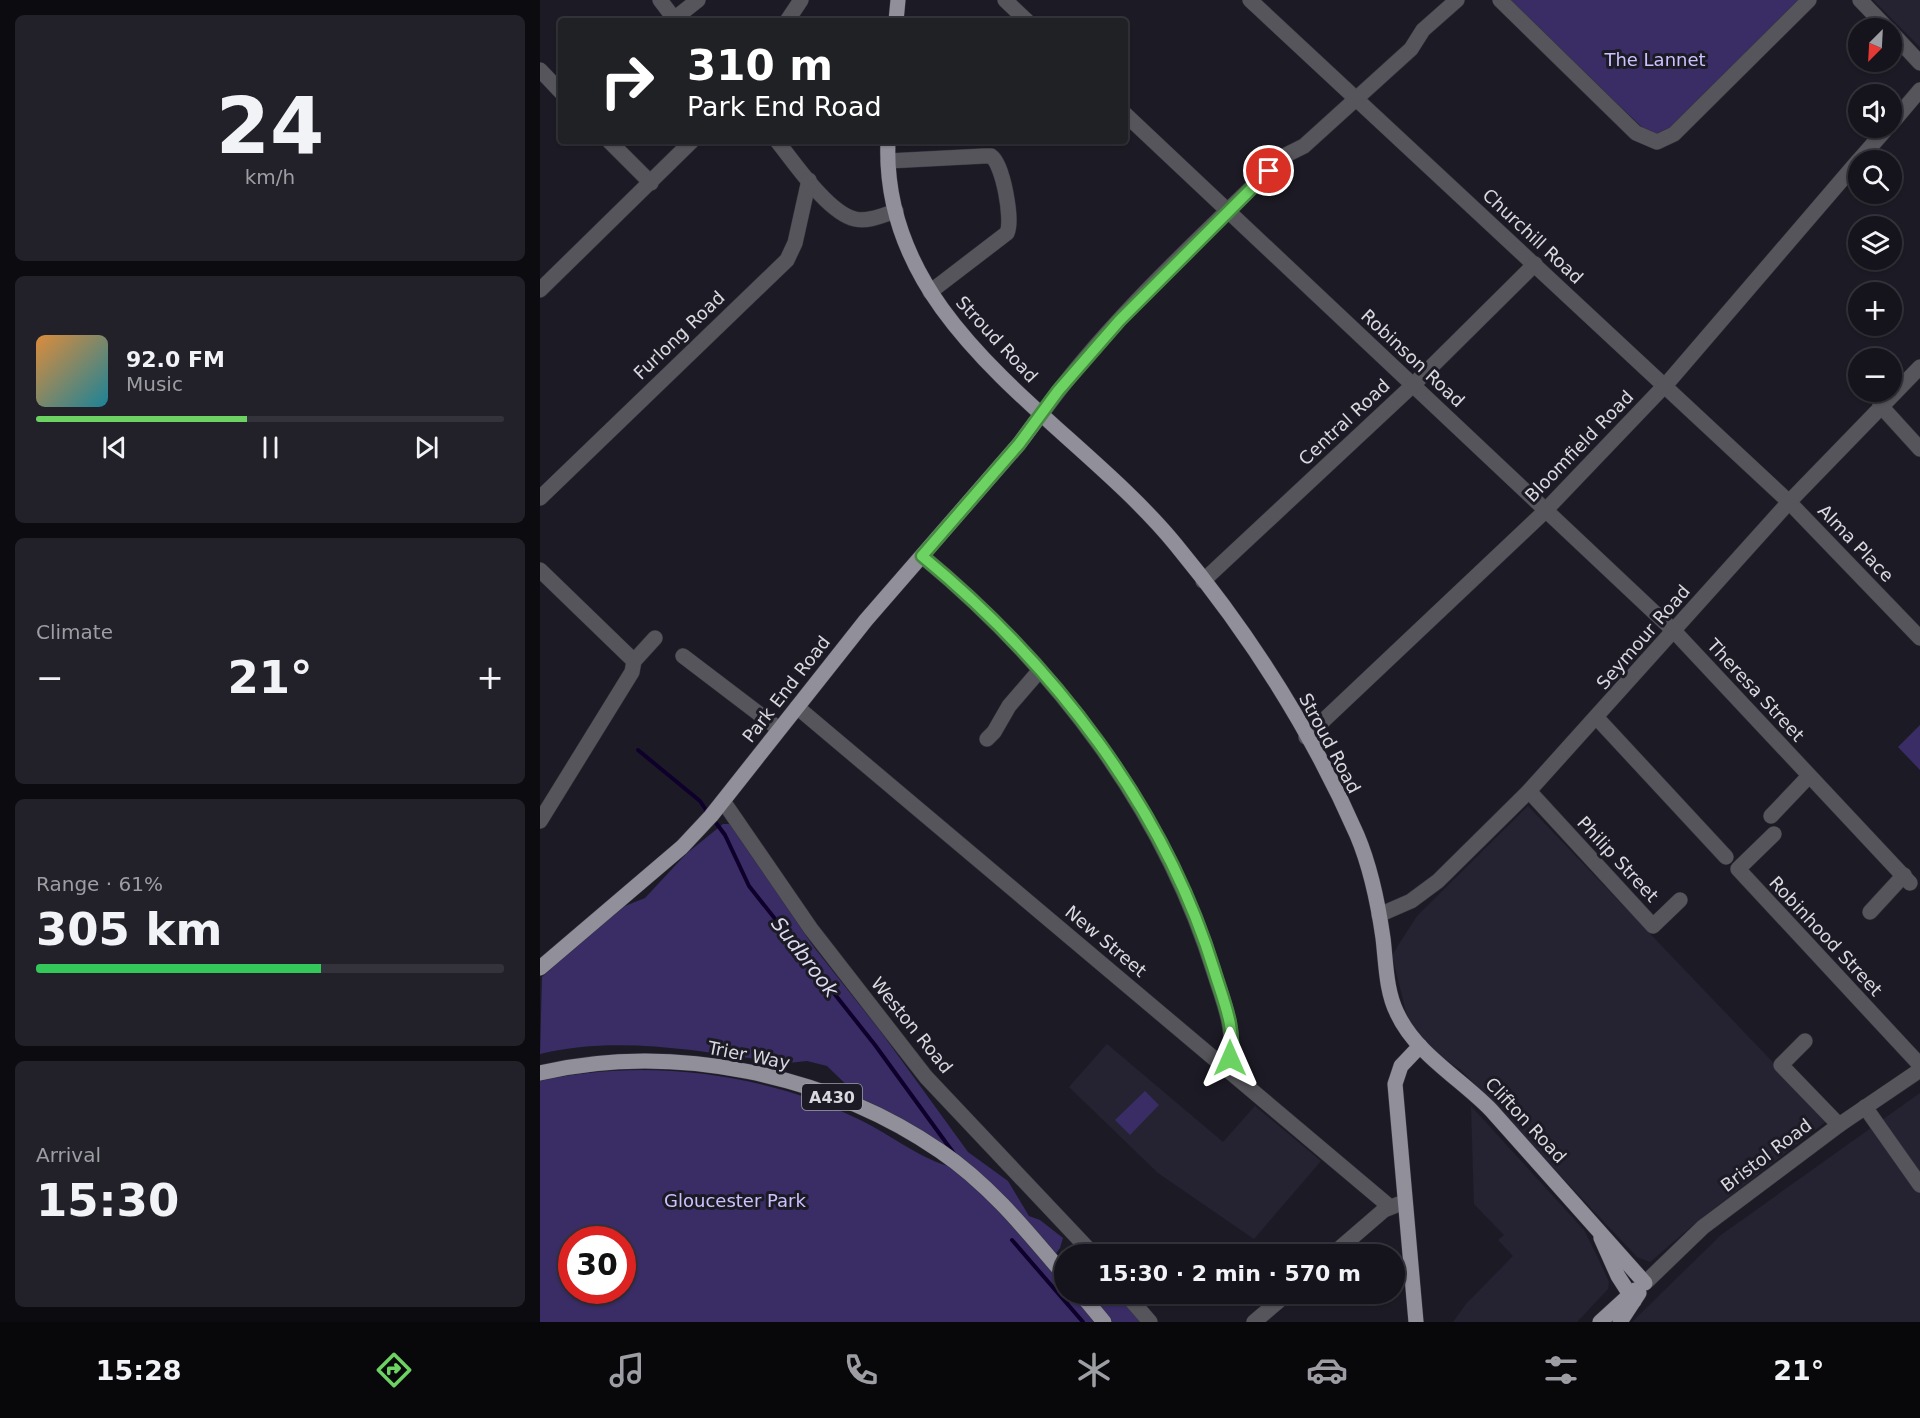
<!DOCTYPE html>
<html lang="en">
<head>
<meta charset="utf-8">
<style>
	:root { --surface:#15141c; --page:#222129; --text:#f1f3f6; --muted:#9d9ea3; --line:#34333b; --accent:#6cd362 }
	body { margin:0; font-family:"DejaVu Sans",sans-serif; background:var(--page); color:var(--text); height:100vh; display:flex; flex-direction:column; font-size:22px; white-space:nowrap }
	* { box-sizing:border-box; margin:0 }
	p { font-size:20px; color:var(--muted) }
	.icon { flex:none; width:33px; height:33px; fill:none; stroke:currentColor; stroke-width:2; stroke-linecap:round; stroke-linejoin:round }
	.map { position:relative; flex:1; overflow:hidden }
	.panel { display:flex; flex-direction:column; gap:15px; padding:15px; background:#0c0b0f; width:540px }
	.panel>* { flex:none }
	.top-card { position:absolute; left:18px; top:18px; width:570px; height:126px; border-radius:6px; box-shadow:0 2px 4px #0004,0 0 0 2px var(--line); background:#202124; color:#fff; overflow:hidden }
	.needle { width:39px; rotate:204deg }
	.fabs { position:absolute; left:1308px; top:18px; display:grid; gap:12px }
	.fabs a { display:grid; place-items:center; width:54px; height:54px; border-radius:50%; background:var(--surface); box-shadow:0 2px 4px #0004,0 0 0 2px var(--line); font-size:30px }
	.speed { position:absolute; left:18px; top:1226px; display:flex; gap:12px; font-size:30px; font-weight:700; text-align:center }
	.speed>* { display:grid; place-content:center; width:78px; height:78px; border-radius:50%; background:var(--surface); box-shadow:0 2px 4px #0004,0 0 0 2px var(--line); line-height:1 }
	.speed .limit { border:9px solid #d22; background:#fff; color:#111 }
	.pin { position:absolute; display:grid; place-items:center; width:51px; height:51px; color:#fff; margin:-26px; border:3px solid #fff; border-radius:50%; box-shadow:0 2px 6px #0007 }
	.me { position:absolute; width:66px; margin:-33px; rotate:0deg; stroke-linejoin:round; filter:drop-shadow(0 0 4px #0008) }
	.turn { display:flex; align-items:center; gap:21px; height:126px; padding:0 30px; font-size:27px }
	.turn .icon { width:78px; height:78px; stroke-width:2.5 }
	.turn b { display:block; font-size:42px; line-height:51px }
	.big { font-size:45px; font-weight:700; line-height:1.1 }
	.panel .widget { flex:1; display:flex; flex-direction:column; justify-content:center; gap:9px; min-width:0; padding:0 21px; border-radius:9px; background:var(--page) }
	.panel .dial { align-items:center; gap:0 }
	.dial b { font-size:78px; line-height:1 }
	.song { display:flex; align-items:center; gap:18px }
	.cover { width:72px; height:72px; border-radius:9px; background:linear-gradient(135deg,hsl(30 70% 55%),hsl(190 70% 35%)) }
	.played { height:6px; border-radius:3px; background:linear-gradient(90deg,var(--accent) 45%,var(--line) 45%) }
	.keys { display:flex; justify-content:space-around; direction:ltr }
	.heat { display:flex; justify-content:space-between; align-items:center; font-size:33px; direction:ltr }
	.charge { height:9px; border-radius:4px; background:linear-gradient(90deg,#34c759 61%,var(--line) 0) }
	.trip { position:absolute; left:514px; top:1244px; width:351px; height:60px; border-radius:30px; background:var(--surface); box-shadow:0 2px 4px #0004,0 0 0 2px var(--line); font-weight:700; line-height:60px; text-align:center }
	.tabs { display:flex; height:96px; justify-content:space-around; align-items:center; background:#08080b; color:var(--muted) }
	.tabs .icon { width:42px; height:42px }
	.tabs .active { color:var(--accent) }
	.tabs b { font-size:27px; color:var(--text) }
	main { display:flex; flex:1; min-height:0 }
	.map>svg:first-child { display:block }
	.built { fill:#252332 }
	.green { fill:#3a2c65; fill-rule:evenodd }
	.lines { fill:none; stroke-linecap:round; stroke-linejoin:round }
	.stream { stroke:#0e002b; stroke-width:4 }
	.minor-casing { stroke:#36353f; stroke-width:16 }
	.major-casing { stroke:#36353f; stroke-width:16 }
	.minor { stroke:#56555b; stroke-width:15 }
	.major { stroke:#908f9a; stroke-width:15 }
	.route-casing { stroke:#468940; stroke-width:15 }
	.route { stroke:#6cd362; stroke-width:10 }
	.labels { text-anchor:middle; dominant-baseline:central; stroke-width:6; stroke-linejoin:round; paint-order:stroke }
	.shield { fill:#1c1b25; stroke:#a09fa7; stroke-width:1.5 }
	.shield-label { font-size:16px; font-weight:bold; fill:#d9d8df }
	.park-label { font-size:18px; fill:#ccc2ff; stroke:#1c1b25 }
	.street-label { font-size:18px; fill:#d9d8df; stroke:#1c1b25 }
	.water-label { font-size:20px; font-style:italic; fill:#dcdaee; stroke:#1c1b25 }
</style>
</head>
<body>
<main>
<section class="panel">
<div class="widget dial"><b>24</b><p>km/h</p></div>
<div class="widget">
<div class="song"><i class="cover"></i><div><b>92.0 FM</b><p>Music</p></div></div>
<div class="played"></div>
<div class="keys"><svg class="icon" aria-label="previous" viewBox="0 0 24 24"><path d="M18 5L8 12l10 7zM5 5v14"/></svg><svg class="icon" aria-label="pause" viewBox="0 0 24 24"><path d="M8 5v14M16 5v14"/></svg><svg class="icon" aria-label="next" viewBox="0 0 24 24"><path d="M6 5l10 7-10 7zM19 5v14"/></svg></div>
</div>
<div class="widget"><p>Climate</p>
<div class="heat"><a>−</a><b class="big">21°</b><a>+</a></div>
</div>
<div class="widget"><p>Range · 61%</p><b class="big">305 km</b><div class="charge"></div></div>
<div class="widget"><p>Arrival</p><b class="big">15:30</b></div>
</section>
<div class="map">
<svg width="1380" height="1322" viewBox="0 0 1380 1322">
	<rect width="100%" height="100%" fill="#1c1b25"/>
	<g class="built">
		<path d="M 1333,0 L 1380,0 L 1380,47 Z"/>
		<path d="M 988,806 L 1288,1120 L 1159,1220 L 1110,1262 L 1097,1257 L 921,1070 L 882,1044 L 875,1033 L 866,1012 L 852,955 L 877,916 Z"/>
		<path d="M 567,1044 L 683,1142 L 715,1106 L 781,1161 L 714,1239 L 618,1173 L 529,1087 Z"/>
		<path d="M 1380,1093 L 1380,1322 L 1092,1322 L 1181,1235 Z"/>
		<path d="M 931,1106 L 1044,1230 L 1057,1256 L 1069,1282 L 1068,1289 L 1037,1322 L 913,1322 L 926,1304 L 973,1256 L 958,1240 L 964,1235 L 934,1204 Z"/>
	</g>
	<g class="green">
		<path d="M 972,0 L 1261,0 L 1131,127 L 1115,134 L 1104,129 L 972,5 Z"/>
		<path d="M 1380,725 L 1380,770 L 1358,747 Z"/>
		<path d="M 183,824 L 191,824 L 273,946 L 341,1032 L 428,1152 L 468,1181 L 489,1216 L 500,1220 L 523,1238 L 520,1248 L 509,1263 L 525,1281 L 525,1293 L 573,1293 L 617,1322 L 0,1322 L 0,1081 C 104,1058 220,1072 316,1118 C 347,1132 375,1156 408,1166 L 412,1156 L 320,1098 L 287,1066 L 267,1061 L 248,1063 C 165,1053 82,1034 0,1054 L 2,977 L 55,929 L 85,906 L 105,898 L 146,854 ZM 32,1239 L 82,1239 L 82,1290 L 32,1290 Z"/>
		<path d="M 605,1091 L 619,1105 L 590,1135 L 575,1120 Z"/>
	</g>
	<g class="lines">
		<g class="stream">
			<path d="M 98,750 L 160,801 L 168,813"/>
			<path d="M 173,819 L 185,835 L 209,886 L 335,1045 L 415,1155"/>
			<path d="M 472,1240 L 543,1322"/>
		</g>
		<g class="minor-casing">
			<g id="minor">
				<path d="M 120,0 L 136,21"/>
				<path d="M 465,0 L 487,21"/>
				<path d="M 710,0 L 1249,502 L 1380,638"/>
				<path d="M 960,0 L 1096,133 L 1117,142 L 1134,134 L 1269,0"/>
				<path d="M 1320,0 L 1347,28"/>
				<path d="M 134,19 L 158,0"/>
				<path d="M 247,21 L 261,0"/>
				<path d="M 1352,33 L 1380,63"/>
				<path d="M 0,70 L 21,92"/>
				<path d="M 585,114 L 1134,631 L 1370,883"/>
				<path d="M 1352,123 L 1380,90"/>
				<path d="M 69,141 L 111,183"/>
				<path d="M 237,141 C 254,162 288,213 315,219 C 329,222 343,215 356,211"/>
				<path d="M 1319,160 L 1347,128"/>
				<path d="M 348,161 L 444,156 L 451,156 C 463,164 473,220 467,233 L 390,292"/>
				<path d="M 0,290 L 152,141"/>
				<path d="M 1340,405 L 1380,449"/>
				<path d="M 502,413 C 571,318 660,238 744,156 L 764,146 L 871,49 L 883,30 L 917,0"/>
				<path d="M 0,498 L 247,260 L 255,243 L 269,180"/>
				<path d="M 382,556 C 515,666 624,809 675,975 C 684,1004 699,1037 686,1067"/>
				<path d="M 0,570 L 94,661"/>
				<path d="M 663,581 L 873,385 L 995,264"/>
				<path d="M 143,656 L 239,729"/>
				<path d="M 257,707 L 849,1206"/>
				<path d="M 1057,718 L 1186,857"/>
				<path d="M 766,737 L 1001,515 L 1130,380 L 1318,161"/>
				<path d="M 447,739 L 454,732 L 469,706 L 500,670"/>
				<path d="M 989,791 L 1113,926 L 1140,900"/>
				<path d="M 183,801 L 271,929 L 386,1077 L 553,1254"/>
				<path d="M 1231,816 L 1269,776"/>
				<path d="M 0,821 L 92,672 L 94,661 L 115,638"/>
				<path d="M 1234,834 L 1198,869 L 1380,1065"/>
				<path d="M 1330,912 L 1364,875"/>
				<path d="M 839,915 L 871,901 L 898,881 L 989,791 L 1249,502 L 1380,367"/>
				<path d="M 1265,1041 L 1241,1065 L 1299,1125"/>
				<path d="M 1325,1107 L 1380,1185"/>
				<path d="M 793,1254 L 844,1210 L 859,1204"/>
				<path d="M 1105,1283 L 1163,1227 L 1299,1125 L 1380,1070"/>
				<path d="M 585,1293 L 610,1322"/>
				<path d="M 714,1322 L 748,1293"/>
			</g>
		</g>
		<g class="major-casing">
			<g id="major">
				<path d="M 356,21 L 358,0"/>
				<path d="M 348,141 C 340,327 534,420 636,545 C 708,632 772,732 817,835 C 831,868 838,903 843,938 C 846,963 846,991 857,1013 C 876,1054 920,1078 951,1110 L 1105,1283"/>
				<path d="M 0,968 L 142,847 L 171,816 L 326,620 L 479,444 L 502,413"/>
				<path d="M 0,1073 C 133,1042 288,1074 400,1151 C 449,1184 487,1231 525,1276"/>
				<path d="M 1061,1238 L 1078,1276 L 1094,1301"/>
				<path d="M 540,1293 L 564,1322"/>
				<path d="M 876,1322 L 855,1084 L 861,1066 L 880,1046"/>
				<path d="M 1060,1322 L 1095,1290"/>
				<path d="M 1080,1322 L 1099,1293"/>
			</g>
		</g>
		<use href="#minor" class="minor"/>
		<use href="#major" class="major"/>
	</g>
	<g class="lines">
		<g class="route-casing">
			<path id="route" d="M 690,1058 C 697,1030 682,997 674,970 C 624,807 513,664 382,556 L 479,444 L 518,391 L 579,321 L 729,171"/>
		</g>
		<use href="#route" class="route"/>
	</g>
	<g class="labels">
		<rect class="shield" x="262" y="1084" width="60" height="26" rx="4.5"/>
		<g class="shield-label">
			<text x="292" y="1097">A430</text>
		</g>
		<g class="park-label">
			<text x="1115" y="59">The Lannet</text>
			<text x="195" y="1200">Gloucester Park</text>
		</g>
		<g class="street-label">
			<text transform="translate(993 236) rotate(43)">Churchill Road</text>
			<text transform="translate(139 335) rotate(-44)">Furlong Road</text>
			<text transform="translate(457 339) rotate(47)">Stroud Road</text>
			<text transform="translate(873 358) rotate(43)">Robinson Road</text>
			<text transform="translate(804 422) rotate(-43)">Central Road</text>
			<text transform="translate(1039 446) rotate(-46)">Bloomfield Road</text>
			<text transform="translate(1316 543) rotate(46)">Alma Place</text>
			<text transform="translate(1103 637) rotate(-49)">Seymour Road</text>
			<text transform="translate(246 689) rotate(-52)">Park End Road</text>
			<text transform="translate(1216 690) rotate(47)">Theresa Street</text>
			<text transform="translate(790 743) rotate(62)">Stroud Road</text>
			<text transform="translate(1078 859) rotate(47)">Philip Street</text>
			<text transform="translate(1286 936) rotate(47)">Robinhood Street</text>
			<text transform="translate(566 941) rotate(40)">New Street</text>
			<text transform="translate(372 1025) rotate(51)">Weston Road</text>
			<text transform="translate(209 1055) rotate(11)">Trier Way</text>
			<text transform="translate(986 1120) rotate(47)">Clifton Road</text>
			<text transform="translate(1226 1155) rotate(-37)">Bristol Road</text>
		</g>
		<g class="water-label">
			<text transform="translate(265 957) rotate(52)">Sudbrook</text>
		</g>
	</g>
</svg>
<div class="fabs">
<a><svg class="needle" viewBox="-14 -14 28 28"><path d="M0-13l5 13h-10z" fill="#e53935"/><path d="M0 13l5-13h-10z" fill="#9d9ea3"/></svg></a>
<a><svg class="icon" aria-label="sound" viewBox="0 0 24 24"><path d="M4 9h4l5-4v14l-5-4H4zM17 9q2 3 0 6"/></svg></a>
<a><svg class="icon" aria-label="search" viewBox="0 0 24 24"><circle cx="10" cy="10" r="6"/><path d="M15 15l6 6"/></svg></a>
<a><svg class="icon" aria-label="layers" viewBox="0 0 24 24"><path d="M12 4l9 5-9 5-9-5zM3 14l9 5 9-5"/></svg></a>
<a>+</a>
<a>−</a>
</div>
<div class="speed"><div class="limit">30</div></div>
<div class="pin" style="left:729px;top:171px;background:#d93025"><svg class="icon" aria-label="arrive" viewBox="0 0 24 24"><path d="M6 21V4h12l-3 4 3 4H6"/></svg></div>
<svg class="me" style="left:690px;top:1058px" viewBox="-20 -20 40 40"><path d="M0-17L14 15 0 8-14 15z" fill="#6cd362" stroke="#fff" stroke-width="4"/></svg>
<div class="trip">15:30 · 2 min · 570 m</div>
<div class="top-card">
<div class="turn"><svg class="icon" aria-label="right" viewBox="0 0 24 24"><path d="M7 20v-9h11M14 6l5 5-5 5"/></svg><div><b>310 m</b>Park End Road</div></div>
</div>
</div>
</main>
<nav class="tabs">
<b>15:28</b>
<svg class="icon active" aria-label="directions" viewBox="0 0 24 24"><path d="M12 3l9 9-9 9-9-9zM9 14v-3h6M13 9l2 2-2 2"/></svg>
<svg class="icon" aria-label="music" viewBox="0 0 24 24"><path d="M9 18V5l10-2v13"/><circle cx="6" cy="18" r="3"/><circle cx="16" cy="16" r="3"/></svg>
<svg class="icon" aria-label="phone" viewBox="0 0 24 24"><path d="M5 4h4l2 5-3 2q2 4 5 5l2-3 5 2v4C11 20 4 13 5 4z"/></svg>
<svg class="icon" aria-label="climate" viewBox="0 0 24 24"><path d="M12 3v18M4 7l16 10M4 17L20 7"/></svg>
<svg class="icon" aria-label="car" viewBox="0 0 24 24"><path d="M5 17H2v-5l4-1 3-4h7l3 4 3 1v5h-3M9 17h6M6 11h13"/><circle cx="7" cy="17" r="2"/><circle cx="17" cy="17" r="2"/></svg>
<svg class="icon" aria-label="filters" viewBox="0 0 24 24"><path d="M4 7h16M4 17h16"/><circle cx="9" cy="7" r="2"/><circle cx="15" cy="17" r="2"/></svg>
<b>21°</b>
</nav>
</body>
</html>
